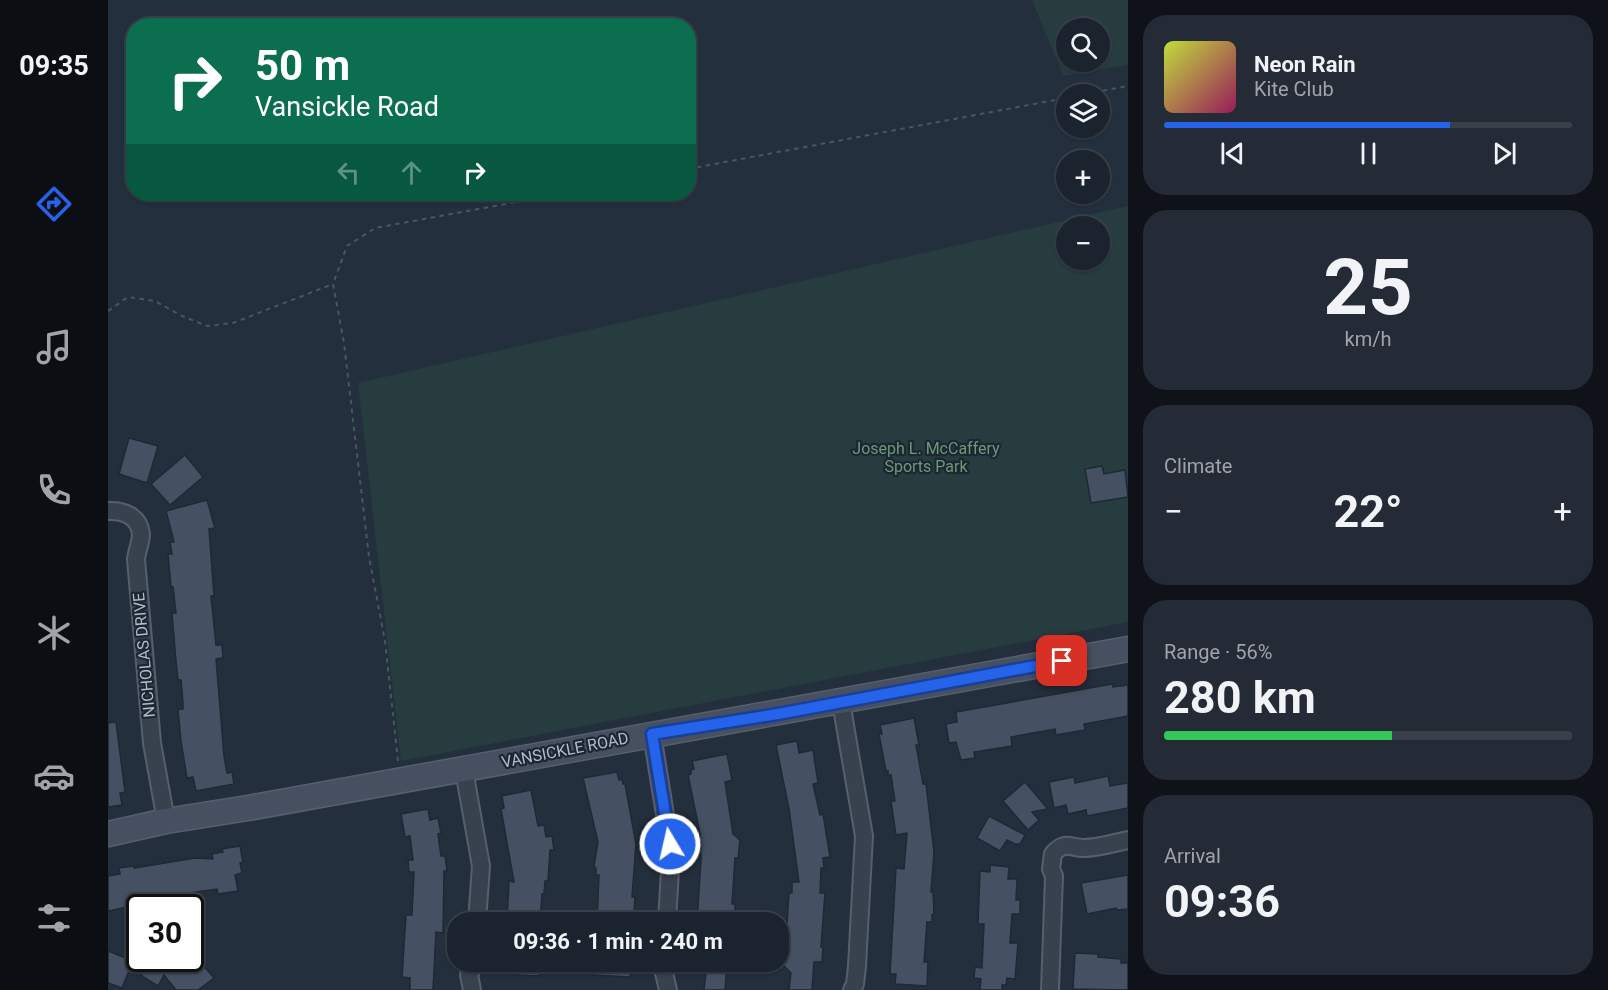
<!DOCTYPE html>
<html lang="en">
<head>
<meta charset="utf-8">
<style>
	:root { --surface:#1b232e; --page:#242b36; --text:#f1f3f6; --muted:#a0a4aa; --line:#39404a; --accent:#2563eb }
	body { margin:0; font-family:Roboto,sans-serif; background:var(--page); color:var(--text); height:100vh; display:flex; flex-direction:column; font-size:22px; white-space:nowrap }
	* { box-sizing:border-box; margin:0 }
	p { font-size:20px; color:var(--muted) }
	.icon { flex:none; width:33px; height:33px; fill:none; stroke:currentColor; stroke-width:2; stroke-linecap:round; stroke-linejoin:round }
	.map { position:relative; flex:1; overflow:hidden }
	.drawer { display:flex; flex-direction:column; gap:15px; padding:15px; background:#0f1319; width:480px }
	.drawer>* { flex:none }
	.guide { position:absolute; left:18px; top:18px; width:570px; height:183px; border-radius:24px; box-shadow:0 2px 4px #0004,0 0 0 2px var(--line); background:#0b6e4f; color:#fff; overflow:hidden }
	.buttons { position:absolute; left:948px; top:18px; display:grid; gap:12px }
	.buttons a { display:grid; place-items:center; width:54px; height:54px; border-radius:50%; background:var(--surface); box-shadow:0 2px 4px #0004,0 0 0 2px var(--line); font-size:30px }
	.speed { position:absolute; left:18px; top:894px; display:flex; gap:12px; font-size:30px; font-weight:700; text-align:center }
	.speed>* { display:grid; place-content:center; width:78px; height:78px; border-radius:50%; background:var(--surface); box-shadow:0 2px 4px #0004,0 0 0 2px var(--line); line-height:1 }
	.speed .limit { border:3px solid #111; border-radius:9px; background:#fff; color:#111 }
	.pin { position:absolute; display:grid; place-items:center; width:51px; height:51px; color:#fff; margin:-26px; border-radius:12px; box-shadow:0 3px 9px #0006 }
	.me { position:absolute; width:66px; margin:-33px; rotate:351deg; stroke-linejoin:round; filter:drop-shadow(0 0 4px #0008) }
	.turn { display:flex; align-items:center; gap:21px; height:126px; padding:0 30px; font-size:27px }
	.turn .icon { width:78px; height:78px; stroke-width:2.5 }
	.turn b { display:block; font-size:42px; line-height:51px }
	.lanes { display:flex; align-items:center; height:57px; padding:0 30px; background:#0003; justify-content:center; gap:30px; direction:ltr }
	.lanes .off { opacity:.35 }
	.big { font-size:45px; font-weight:700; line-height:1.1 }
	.drawer .card { flex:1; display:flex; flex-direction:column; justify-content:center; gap:9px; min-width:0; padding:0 21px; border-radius:24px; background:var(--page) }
	.drawer .dial { align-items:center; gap:0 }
	.dial b { font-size:78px; line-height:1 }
	.song { display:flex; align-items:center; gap:18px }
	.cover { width:72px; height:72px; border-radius:9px; background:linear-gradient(135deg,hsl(70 70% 55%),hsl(330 70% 35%)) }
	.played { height:6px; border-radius:3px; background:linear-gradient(90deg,var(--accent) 70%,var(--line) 70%) }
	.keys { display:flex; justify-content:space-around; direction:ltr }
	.heat { display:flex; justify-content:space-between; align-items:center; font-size:33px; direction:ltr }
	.charge { height:9px; border-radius:4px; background:linear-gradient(90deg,#34c759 56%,var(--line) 0) }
	.trip { position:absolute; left:339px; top:912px; width:342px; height:60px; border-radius:24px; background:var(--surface); box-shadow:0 2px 4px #0004,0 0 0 2px var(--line); font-weight:700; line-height:60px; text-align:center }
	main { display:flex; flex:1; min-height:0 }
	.menu { display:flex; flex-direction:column; width:108px; justify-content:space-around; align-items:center; background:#0b0e12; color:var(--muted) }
	.menu .icon { width:42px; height:42px }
	.menu .selected { color:var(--accent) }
	.menu b { font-size:27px; color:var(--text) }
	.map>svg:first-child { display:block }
	.green { fill:#263c3f; fill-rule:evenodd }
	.building { fill:#455162; stroke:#1f2835; stroke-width:1.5 }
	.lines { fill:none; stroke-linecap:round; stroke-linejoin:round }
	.street-casing { stroke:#565f6c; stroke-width:20 }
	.secondary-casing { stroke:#565f6c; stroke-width:27 }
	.path { stroke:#44595c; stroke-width:2; stroke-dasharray:4.5 4.5; stroke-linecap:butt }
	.street { stroke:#38414e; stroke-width:16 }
	.secondary { stroke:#465061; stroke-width:24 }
	.route-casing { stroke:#184099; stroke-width:15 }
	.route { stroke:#2563eb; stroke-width:10 }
	.labels { text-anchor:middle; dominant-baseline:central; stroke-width:4.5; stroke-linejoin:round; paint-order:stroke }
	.park-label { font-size:16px; fill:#6b9a76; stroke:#1d2633 }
	.street-label { font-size:16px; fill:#b4bcc9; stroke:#1d2633 }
</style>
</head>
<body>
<main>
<nav class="menu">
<b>09:35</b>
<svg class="icon selected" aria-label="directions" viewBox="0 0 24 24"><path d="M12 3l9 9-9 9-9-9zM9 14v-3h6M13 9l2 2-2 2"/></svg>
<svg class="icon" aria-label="music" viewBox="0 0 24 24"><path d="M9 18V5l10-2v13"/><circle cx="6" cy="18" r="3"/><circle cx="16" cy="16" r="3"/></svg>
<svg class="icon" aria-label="phone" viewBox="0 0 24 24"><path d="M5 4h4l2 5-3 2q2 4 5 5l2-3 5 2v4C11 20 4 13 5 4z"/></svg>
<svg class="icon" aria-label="climate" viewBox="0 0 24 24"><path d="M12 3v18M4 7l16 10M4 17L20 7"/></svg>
<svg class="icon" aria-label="car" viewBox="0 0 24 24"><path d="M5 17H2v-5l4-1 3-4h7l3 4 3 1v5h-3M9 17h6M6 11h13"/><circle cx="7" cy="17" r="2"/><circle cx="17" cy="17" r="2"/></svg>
<svg class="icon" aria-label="filters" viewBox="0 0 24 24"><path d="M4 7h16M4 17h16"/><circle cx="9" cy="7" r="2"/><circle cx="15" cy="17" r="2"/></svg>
</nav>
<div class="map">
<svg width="1020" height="990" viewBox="0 0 1020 990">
	<rect width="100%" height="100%" fill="#242f3e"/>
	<g class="green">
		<path d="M 924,0 L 1020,0 L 1020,65 L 955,76 ZM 958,28 L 992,28 L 992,62 L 958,62 Z"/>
		<path d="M 1020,206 L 1020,622 L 293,761 L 250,383 ZM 958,226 L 992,226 L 992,260 L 958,260 Z"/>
	</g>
	<g class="building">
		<path d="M 21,438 L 50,446 L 39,483 L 11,474 Z"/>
		<path d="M 77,455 L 95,477 L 62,505 L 43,484 Z"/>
		<path d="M 994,466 L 996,474 L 1017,470 L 1020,497 L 983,503 L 977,469 Z"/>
		<path d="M 99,500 L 107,528 L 101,529 L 106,596 L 103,596 L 108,645 L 114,645 L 115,658 L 108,659 L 116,756 L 119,773 L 124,772 L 126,784 L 88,791 L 85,777 L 79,778 L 73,741 L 70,709 L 75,709 L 75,703 L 73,680 L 70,680 L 68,662 L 64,613 L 68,613 L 65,587 L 63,587 L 60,554 L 64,554 L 62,542 L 66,542 L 58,511 Z"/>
		<path d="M 1004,684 L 1005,687 L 1020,685 L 1020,716 L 976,724 L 977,730 L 948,735 L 947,729 L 903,737 L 904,746 L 866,752 L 867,758 L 853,760 L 848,742 L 841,743 L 838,724 L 849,722 L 848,712 Z"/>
		<path d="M 806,718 L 811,745 L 808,745 L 815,784 L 818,784 L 826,852 L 823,892 L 825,892 L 826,913 L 824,915 L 824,922 L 819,922 L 816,962 L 820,962 L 819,986 L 787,984 L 788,974 L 782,974 L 788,868 L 796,869 L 799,833 L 788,835 L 783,801 L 787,801 L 783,775 L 780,775 L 780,771 L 778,771 L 771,734 L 774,734 L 772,725 Z"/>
		<path d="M 8,722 L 17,792 L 12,793 L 14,805 L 0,807 L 0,723 Z"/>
		<path d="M 689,741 L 691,753 L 705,750 L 710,783 L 705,784 L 712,815 L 715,814 L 722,857 L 715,858 L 716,868 L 713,868 L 712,893 L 717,893 L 713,947 L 715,947 L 714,962 L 706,962 L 704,990 L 681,990 L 683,973 L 674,964 L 677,956 L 681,893 L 684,893 L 684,882 L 691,882 L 681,809 L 668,745 Z"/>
		<path d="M 619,754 L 624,780 L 617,782 L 625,834 L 632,840 L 630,858 L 627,858 L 624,904 L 627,904 L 627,912 L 649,913 L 649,922 L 589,922 L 593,859 L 592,833 L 580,775 L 583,774 L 583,770 L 586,769 L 584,761 Z"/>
		<path d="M 509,772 L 511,780 L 514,779 L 515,784 L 517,784 L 528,844 L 524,897 L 527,897 L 526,912 L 523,912 L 522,922 L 489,922 L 491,875 L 488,875 L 488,868 L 486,866 L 490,842 L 475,778 Z"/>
		<path d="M 1000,776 L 1002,786 L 1020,783 L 1020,808 L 979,816 L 978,810 L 960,814 L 958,805 L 946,808 L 941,782 L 966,777 L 967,783 Z"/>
		<path d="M 917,782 L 940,809 L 924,812 L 931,820 L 920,830 L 895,801 Z"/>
		<path d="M 423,790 L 430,826 L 436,825 L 438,837 L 444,836 L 446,850 L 442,850 L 440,881 L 437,881 L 436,894 L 434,894 L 432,922 L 399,922 L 401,881 L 406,882 L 393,809 L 396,808 L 394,796 Z"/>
		<path d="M 320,809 L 322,820 L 330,818 L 333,833 L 330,834 L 333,856 L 337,856 L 339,871 L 336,871 L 335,933 L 328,932 L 325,990 L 302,990 L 302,978 L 294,977 L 298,915 L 304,915 L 306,872 L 301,872 L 300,860 L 305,860 L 302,836 L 297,837 L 293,814 Z"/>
		<path d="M 881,816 L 917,835 L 912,844 L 907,844 L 899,840 L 892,851 L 869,838 Z"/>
		<path d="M 132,846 L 135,862 L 132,863 L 134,873 L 127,875 L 130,891 L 110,894 L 109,889 L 75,894 L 77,904 L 60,908 L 57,908 L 57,905 L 44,908 L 25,906 L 0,911 L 0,876 L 12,874 L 11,868 L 26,866 L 26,868 L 87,858 L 105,859 L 104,854 L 115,852 L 114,849 Z"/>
		<path d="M 882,865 L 901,867 L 900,879 L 909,879 L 908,900 L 912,900 L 912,914 L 904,914 L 902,943 L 910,943 L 907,979 L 899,978 L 898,985 L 894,985 L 894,990 L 872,990 L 873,979 L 866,978 L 867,967 L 874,968 L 876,924 L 870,924 L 872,871 L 882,872 Z"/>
		<path d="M 1020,875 L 1020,909 L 1009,910 L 1008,908 L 979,914 L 973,883 Z"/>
		<path d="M 0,951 L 25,961 L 14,988 L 0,983 Z"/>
		<path d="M 967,953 L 990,954 L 990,957 L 1013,959 L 1013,963 L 1020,963 L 1020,990 L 965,989 Z"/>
		<path d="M 35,958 L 89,958 L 106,978 L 90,990 L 68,990 L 56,975 L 50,986 L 37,978 L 28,970 Z"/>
		<path d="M 410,962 L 431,962 L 431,976 L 409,975 Z"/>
		<path d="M 486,962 L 523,963 L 522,977 L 485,975 Z"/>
		<path d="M 599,962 L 619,962 L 617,990 L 596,990 Z"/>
	</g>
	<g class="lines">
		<g class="street-casing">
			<g id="street">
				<path d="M 0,511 C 15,510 31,516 33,534 C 33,542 29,551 28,559 L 44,743 L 58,821"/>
				<path d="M 733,702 L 756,836 L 749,966 L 747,984 L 744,990"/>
				<path d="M 544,734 L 563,852 L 559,922"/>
				<path d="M 356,770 L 373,866 L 369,922"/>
				<path d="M 556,962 L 556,973 L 560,990"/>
				<path d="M 364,990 L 361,975 L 367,962"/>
				<path d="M 942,990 L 946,876 L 943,869 L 945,854 C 957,840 962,848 976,848 C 990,848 1006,843 1020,840"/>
			</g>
		</g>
		<g class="secondary-casing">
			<path id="secondary" d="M 0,834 L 58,821 L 140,808 L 1020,649"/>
		</g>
		<g class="path">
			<path d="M 977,94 L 1020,86"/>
			<path d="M 580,169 L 958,98"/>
			<path d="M 0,311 L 20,297 L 47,301 L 74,316 L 99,326 L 125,323 L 225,284"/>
			<path d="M 290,761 L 277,641 L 261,557 L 236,343 L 225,284 L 239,246 L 267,228 L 452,194"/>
		</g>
		<use href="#street" class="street"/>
		<use href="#secondary" class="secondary"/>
	</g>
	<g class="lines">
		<g class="route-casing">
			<path id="route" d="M 562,844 L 544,734 L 670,714 L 954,661"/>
		</g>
		<use href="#route" class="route"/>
	</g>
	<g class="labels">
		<g class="park-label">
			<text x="818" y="448">Joseph L. McCaffery<tspan x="818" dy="18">Sports Park</tspan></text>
		</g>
		<g class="street-label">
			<text transform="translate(36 655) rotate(-95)">NICHOLAS DRIVE</text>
			<text transform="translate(457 750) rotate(-11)">VANSICKLE ROAD</text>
		</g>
	</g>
</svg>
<div class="buttons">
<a><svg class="icon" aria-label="search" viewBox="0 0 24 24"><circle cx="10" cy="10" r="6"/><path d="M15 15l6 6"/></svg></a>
<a><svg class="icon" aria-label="layers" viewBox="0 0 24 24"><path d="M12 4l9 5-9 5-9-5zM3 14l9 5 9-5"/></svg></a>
<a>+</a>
<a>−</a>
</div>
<div class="speed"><div class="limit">30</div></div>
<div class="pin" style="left:954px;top:661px;background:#d93025"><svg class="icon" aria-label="arrive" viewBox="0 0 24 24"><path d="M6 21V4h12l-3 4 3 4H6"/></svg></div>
<svg class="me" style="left:562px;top:844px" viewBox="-20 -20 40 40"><circle r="17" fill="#2563eb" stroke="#fff" stroke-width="3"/><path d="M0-11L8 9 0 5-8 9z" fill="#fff"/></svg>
<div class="trip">09:36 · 1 min · 240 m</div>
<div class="guide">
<div class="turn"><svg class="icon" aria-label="right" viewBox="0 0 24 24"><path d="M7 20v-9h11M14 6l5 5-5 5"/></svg><div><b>50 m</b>Vansickle Road</div></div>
<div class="lanes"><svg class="icon off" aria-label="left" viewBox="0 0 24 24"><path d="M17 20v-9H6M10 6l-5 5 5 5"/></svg><svg class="icon off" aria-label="ahead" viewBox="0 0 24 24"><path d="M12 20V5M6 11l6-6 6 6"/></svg><svg class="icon" aria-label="right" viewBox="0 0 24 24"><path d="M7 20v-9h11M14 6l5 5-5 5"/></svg></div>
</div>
</div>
<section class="drawer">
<div class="card">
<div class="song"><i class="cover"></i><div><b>Neon Rain</b><p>Kite Club</p></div></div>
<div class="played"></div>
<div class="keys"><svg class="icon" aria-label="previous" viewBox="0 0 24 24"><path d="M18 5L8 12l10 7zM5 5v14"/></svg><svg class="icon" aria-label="pause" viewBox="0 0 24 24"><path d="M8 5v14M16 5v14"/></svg><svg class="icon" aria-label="next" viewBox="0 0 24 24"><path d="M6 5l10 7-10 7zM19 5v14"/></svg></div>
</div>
<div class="card dial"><b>25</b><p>km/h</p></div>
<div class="card"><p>Climate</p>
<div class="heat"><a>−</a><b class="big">22°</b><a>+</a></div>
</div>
<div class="card"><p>Range · 56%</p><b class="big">280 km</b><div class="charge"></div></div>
<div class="card"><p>Arrival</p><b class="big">09:36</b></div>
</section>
</main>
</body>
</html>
